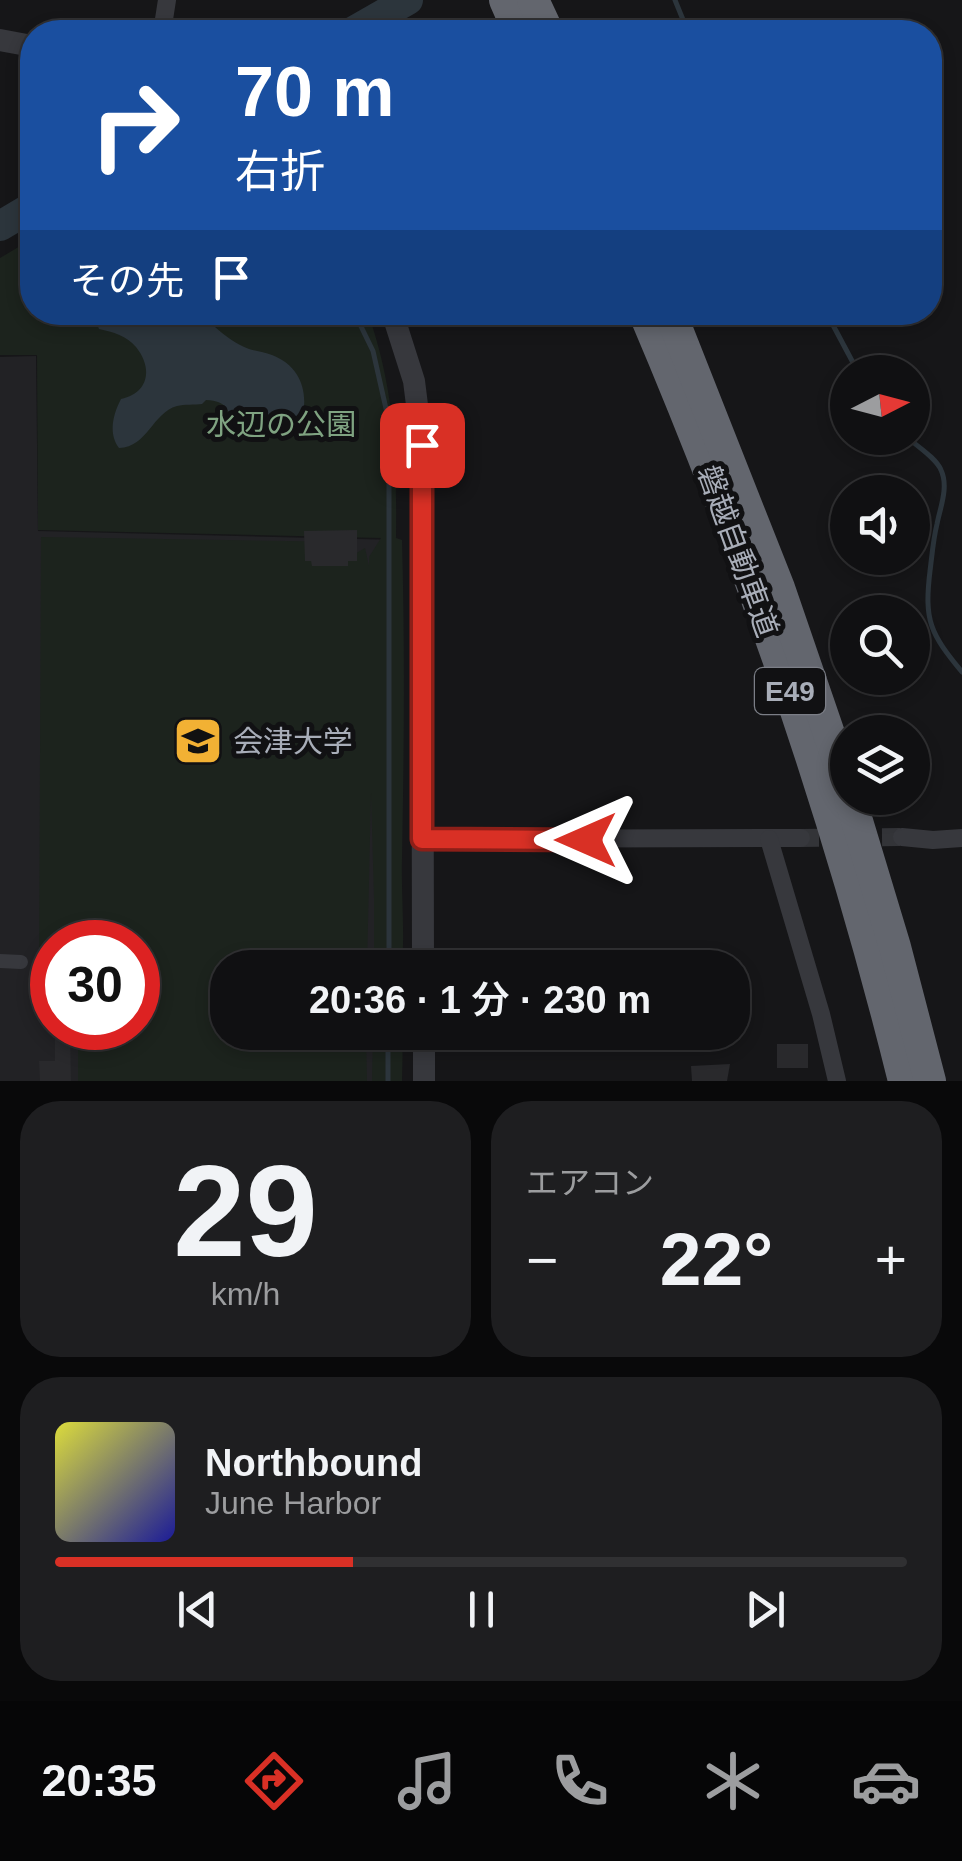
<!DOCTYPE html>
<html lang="ja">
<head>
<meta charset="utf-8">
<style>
	:root { --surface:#101012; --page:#1e1e20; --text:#f1f3f6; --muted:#9c9d9f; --line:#303032; --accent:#d93025 }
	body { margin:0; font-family:Helvetica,"Noto Sans JP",sans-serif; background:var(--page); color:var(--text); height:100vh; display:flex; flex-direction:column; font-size:38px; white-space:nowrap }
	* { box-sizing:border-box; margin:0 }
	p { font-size:32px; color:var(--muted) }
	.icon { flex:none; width:55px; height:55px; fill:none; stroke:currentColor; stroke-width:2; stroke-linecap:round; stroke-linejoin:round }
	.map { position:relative; height:1081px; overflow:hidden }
	.sheet { display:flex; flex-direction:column; gap:20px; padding:20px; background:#09090a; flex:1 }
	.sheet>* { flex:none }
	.hud { position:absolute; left:20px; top:20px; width:922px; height:305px; border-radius:40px; box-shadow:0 5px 15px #0003,0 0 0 2px var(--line); background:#1a4fa0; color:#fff; overflow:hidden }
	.needle { width:65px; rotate:84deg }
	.fabs { position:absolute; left:830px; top:355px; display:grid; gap:20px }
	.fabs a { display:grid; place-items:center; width:100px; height:100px; border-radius:50%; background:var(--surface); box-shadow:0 5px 15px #0003,0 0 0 2px var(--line); font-size:50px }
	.speed { position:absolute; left:30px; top:920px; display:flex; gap:20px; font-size:50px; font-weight:700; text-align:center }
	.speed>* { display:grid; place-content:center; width:130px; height:130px; border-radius:50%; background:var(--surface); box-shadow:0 5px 15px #0003,0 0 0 2px var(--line); line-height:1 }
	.speed .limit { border:15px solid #d22; background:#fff; color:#111 }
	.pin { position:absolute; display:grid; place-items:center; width:85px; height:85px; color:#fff; margin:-42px; border-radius:20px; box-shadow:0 5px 15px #0006 }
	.me { position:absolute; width:110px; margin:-55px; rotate:270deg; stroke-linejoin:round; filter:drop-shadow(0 0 8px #0008) }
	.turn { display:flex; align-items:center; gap:35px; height:210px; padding:0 50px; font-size:45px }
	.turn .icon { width:130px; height:130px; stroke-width:2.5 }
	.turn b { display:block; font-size:70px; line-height:85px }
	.then { display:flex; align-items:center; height:95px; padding:0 50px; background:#0003; gap:20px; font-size:38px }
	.big { font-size:75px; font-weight:600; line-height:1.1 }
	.sheet .card { flex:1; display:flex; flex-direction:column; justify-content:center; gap:15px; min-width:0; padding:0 35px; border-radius:40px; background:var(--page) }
	.sheet .dial { align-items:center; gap:0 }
	.dial b { font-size:130px; line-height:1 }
	.song { display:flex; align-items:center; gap:30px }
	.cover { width:120px; height:120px; border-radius:15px; background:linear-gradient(135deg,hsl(60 70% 55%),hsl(240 70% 35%)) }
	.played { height:10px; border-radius:5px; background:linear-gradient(90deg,var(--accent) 35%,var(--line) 35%) }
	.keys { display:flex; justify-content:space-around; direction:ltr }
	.heat { display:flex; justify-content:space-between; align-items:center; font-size:55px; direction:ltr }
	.sheet .tiles { flex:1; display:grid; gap:20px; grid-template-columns:1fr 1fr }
	.card:last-child { grid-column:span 2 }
	.trip { position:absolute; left:210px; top:950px; width:540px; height:100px; border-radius:40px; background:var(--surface); box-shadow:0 5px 15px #0003,0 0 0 2px var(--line); font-weight:600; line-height:100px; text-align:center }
	.tabs { display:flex; height:160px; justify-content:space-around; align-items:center; background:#060607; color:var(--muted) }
	.tabs .icon { width:70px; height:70px }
	.tabs .on { color:var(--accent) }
	.tabs b { font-size:45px; color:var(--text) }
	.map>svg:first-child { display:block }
	.built { fill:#222225; fill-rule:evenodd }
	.green { fill:#1c231d }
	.water { fill:#2c353c }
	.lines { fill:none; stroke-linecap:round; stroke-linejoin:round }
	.stream { stroke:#2c353c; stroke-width:5 }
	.river { stroke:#2c353c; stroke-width:30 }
	.building { fill:#29292c }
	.minor-tunnel { stroke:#333438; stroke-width:18; stroke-dasharray:18 9; stroke-linecap:butt }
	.pedestrian { stroke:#37383d; stroke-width:14 }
	.minor { stroke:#37383d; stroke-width:18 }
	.tertiary { stroke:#37383d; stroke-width:22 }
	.motorway { stroke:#63666e; stroke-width:32 }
	.route-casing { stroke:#8d1f18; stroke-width:25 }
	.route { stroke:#d93025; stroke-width:18 }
	.labels { text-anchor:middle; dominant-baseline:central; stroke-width:10; stroke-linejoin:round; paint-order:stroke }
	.shield { fill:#111113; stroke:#7b7e86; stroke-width:2.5 }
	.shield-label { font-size:28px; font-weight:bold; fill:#a8adb8 }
	.park-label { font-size:30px; fill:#7fa381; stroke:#111113 }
	.street-label { font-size:30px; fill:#a8adb8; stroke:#111113 }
	.poi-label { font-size:30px; fill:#a8adb8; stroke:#111113; text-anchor:start }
</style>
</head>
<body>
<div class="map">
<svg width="962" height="1081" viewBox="0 0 962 1081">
	<rect width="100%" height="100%" fill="#161618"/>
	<path class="built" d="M 36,356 L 38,531 L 398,540 L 394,967 L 228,968 L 228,1032 L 394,1033 L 393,1081 L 0,1081 L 0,357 ZM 52,942 L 138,942 L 138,1028 L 52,1028 Z"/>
	<g class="green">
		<path d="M 32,239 L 32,312 L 368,313 C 395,391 397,456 396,538 L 402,540 C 405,647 404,753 402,859 C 401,895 405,931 402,967 L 374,967 L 374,898 L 371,793 L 367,967 L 228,968 L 228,1032 L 366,1033 L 367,1081 L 78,1081 L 78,1028 L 138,1028 L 138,942 L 52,942 L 52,972 L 39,972 L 41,537 L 351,542 L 353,555 L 365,548 L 369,566 L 369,557 L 381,538 L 38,530 L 37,355 L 0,355 L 0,258 Z"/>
		<path d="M 373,1033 L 403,1033 L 402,1081 L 372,1081 Z"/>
	</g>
	<path class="water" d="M 93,313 L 212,313 L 215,327 C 225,336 236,344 249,349 C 256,351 264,352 272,355 C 303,367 310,396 300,426 C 295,429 291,433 285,435 C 271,439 248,433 238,423 C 224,410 229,401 206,400 L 202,404 C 195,405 184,404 177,406 C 152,413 148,447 119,448 C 108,434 113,414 121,399 C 149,393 153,368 136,347 C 127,336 113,332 99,329 Z"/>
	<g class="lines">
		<g class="stream">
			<path d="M 675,0 L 688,32"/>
			<path d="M 354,312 L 373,351 L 389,422 L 389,968"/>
			<path d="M 826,312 L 858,372"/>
			<path d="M 908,438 C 918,447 936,458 941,470 C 949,487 940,508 937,524 C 933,540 932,556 930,571 C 924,621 930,633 962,672"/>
			<path d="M 388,1081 L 388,1032"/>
		</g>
		<g class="river">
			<path d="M 352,32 L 408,0"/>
			<path d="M 0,226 L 32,207"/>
		</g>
	</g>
	<g class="building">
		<path d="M 357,530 L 357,561 L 348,561 L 348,566 L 312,566 L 311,561 L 305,561 L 304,531 Z"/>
		<path d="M 55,1028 L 70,1028 L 71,1081 L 40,1081 L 39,1061 L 55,1061 Z"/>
		<rect x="777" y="1044" width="31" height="24"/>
		<path d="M 730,1064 L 727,1081 L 692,1081 L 691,1066 Z"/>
	</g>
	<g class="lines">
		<path class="minor-tunnel" d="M 801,838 L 902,837"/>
		<path class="pedestrian" d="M 0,961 L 21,962"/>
		<g class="minor">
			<path d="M 162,32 L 167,0"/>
			<path d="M 902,837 L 933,840 L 962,838"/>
			<path d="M 422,839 L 801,838"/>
			<path d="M 769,839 L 821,1014 L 837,1081"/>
		</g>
		<g class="tertiary">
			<path d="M 0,40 L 32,46"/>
			<path d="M 392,312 L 414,381 L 422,445 L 423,968"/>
			<path d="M 424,1032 L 424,1081"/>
		</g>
		<g class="motorway">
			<path d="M 505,0 L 519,32"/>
			<path d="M 533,0 L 548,32"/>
			<path d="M 644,312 C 750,561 839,818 904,1081"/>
			<path d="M 670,312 L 779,588 L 848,789"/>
			<path d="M 850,798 L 895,947 L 930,1081"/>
		</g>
	</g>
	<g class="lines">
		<g class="route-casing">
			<path id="route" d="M 422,445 L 422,839 L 586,840"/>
		</g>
		<use href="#route" class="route"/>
	</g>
	<defs>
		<g id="university-square" transform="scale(2.5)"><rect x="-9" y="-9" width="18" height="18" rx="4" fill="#f2b134" stroke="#111113"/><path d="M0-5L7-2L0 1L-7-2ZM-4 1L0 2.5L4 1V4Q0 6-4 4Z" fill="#111"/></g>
	</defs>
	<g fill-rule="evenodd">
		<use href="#university-square" x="198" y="741"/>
	</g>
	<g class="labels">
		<rect class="shield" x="755" y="668" width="70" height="46" rx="8"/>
		<g class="shield-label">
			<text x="790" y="691">E49</text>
		</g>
		<g class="park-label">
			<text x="281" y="424">水辺の公園</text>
		</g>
		<g class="street-label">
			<text transform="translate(738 551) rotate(70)">磐越自動車道</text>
		</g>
		<g class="poi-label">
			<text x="233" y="741">会津大学</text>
		</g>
	</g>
</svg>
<div class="fabs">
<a><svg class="needle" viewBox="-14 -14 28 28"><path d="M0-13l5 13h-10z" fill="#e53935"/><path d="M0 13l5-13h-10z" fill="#9c9d9f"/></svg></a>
<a><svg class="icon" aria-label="sound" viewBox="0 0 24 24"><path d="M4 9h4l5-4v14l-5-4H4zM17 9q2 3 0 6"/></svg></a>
<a><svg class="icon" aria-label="search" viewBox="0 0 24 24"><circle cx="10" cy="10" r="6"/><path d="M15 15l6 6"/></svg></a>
<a><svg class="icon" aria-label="layers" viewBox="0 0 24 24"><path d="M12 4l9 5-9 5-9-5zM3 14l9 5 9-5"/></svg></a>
</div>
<div class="speed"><div class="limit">30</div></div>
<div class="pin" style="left:422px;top:445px;background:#d93025"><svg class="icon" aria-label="arrive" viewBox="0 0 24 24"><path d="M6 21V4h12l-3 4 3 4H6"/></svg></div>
<svg class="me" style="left:586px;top:840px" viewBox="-20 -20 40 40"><path d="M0-17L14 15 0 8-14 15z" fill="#d93025" stroke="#fff" stroke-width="4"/></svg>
<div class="trip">20:36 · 1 分 · 230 m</div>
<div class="hud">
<div class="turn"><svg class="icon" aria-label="right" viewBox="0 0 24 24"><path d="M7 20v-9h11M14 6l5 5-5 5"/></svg><div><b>70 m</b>右折</div></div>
<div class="then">その先<svg class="icon" aria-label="arrive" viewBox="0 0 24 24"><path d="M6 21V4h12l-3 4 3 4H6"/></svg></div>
</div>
</div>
<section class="sheet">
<div class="tiles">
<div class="card dial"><b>29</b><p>km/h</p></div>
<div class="card"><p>エアコン</p>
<div class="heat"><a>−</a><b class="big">22°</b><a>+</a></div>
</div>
<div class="card">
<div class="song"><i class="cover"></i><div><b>Northbound</b><p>June Harbor</p></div></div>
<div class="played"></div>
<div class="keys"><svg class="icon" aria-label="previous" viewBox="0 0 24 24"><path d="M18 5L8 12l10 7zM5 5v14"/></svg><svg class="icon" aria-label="pause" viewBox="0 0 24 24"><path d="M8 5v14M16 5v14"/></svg><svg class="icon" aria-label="next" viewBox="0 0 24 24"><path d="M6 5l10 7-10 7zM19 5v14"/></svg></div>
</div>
</div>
</section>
<nav class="tabs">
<b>20:35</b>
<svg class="icon on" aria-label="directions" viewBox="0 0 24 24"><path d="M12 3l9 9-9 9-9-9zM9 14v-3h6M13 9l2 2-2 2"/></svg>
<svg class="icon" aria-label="music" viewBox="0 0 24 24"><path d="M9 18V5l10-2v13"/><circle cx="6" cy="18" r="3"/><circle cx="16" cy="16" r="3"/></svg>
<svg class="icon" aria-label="phone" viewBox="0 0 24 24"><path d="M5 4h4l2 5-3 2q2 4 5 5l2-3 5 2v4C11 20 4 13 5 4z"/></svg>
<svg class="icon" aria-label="climate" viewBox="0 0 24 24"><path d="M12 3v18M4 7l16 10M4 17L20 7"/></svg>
<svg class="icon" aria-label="car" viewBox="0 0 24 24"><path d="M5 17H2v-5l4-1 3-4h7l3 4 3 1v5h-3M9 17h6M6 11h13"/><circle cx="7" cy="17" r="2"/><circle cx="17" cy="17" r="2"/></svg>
</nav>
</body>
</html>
